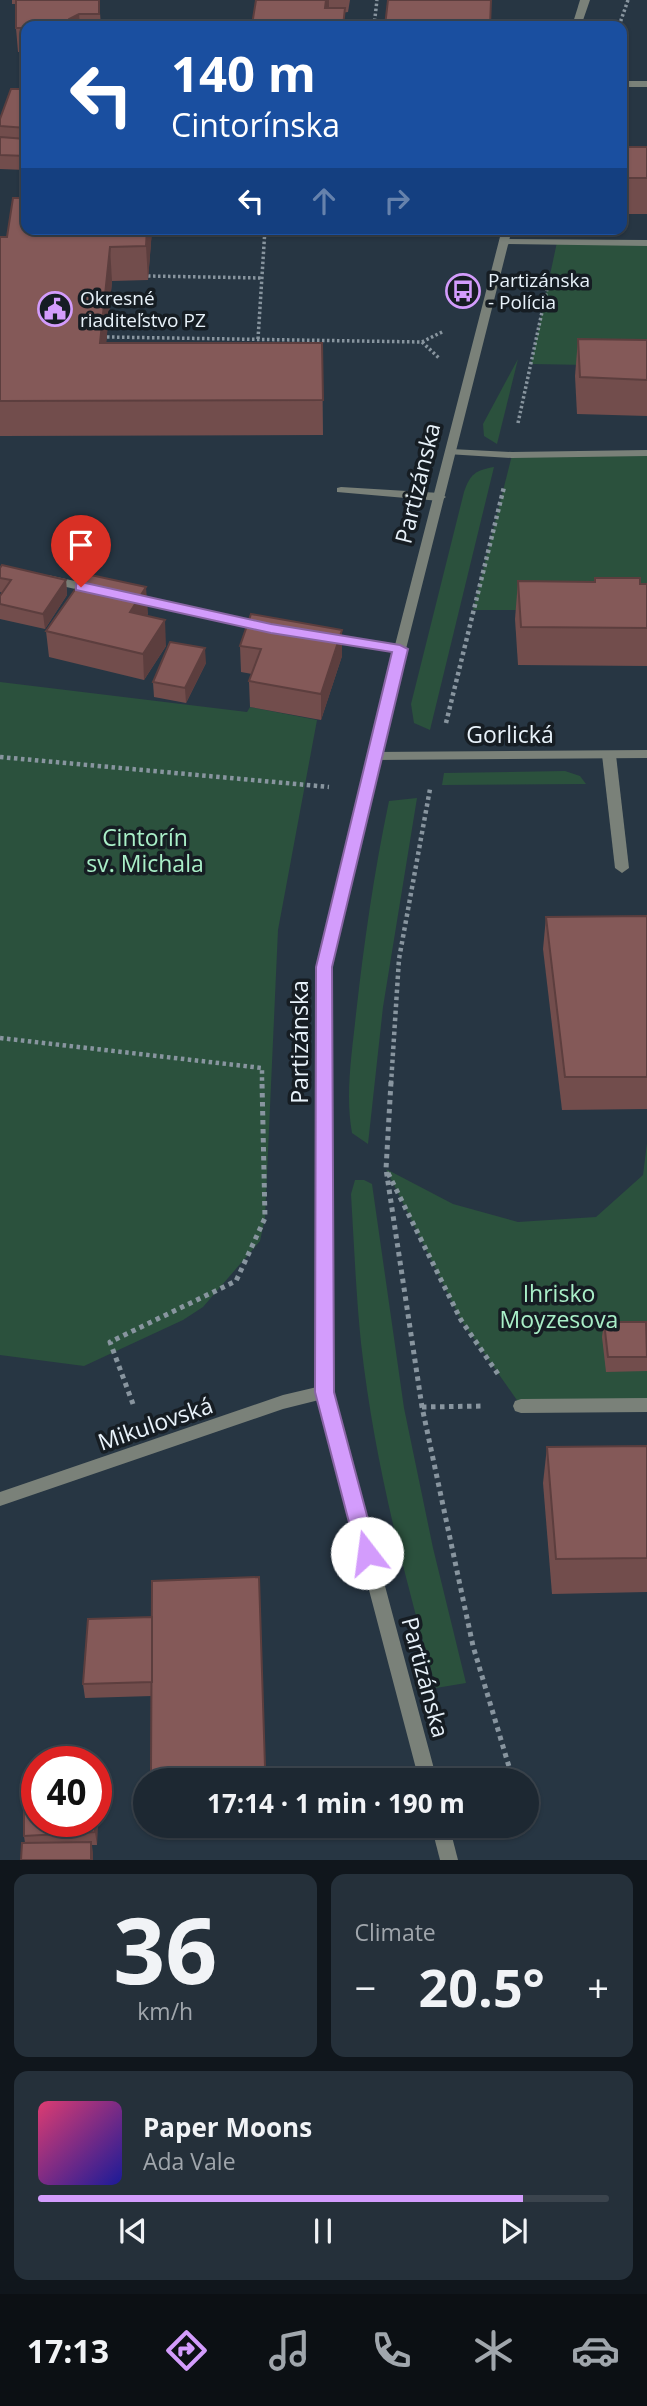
<!DOCTYPE html>
<html lang="en">
<head>
<meta charset="utf-8">
<style>
	:root { --surface:#1d2832; --page:#25303a; --text:#f1f3f6; --muted:#a0a6ac; --line:#3b444d; --accent:#d39cfc }
	body { margin:0; font-family:"Open Sans",sans-serif; background:var(--page); color:var(--text); height:100vh; display:flex; flex-direction:column; font-size:26px; white-space:nowrap }
	* { box-sizing:border-box; margin:0 }
	p { font-size:23px; color:var(--muted) }
	.icon { flex:none; width:38px; height:38px; fill:none; stroke:currentColor; stroke-width:2; stroke-linecap:round; stroke-linejoin:round }
	.map { position:relative; height:1860px; overflow:hidden }
	.sheet { display:flex; flex-direction:column; gap:14px; padding:14px; background:#10161c; flex:1 }
	.sheet>* { flex:none }
	.banner { position:absolute; left:21px; top:21px; width:606px; height:214px; border-radius:14px; box-shadow:0 2px 5px #0004,0 0 0 2px var(--line); background:#1a4fa0; color:#fff; overflow:hidden }
	.speed { position:absolute; left:21px; top:1746px; display:flex; gap:14px; font-size:35px; font-weight:700; text-align:center }
	.speed>* { display:grid; place-content:center; width:91px; height:91px; border-radius:50%; background:var(--surface); box-shadow:0 2px 5px #0004,0 0 0 2px var(--line); line-height:1 }
	.speed .limit { border:10px solid #d22; background:#fff; color:#111 }
	.pin { position:absolute; display:grid; place-items:center; width:60px; height:60px; color:#fff; margin:-72px -30px; border-radius:50% 50% 50% 0; rotate:-45deg; box-shadow:0 0 7px #0007 }
	.pin .icon { rotate:45deg }
	.me { position:absolute; width:77px; margin:-38px; rotate:345deg; stroke-linejoin:round; filter:drop-shadow(0 0 5px #0008) }
	.turn { display:flex; align-items:center; gap:24px; height:147px; padding:0 35px; font-size:32px }
	.turn .icon { width:91px; height:91px; stroke-width:2.5 }
	.turn b { display:block; font-size:49px; line-height:60px }
	.lanes { display:flex; align-items:center; height:66px; padding:0 35px; background:#0003; justify-content:center; gap:35px; direction:ltr }
	.lanes .off { opacity:.35 }
	.big { font-size:52px; font-weight:700; line-height:1.1 }
	.sheet .widget { flex:1; display:flex; flex-direction:column; justify-content:center; gap:10px; min-width:0; padding:0 24px; border-radius:14px; background:var(--page) }
	.sheet .dial { align-items:center; gap:0 }
	.dial b { font-size:91px; line-height:1 }
	.song { display:flex; align-items:center; gap:21px }
	.cover { width:84px; height:84px; border-radius:10px; background:linear-gradient(135deg,hsl(340 70% 55%),hsl(240 70% 35%)) }
	.played { height:7px; border-radius:4px; background:linear-gradient(90deg,var(--accent) 85%,var(--line) 85%) }
	.keys { display:flex; justify-content:space-around; direction:ltr }
	.heat { display:flex; justify-content:space-between; align-items:center; font-size:38px; direction:ltr }
	.sheet .tiles { flex:1; display:grid; gap:14px; grid-template-columns:1fr 1fr }
	.widget:last-child { grid-column:span 2 }
	.trip { position:absolute; left:133px; top:1768px; width:406px; height:70px; border-radius:35px; background:var(--surface); box-shadow:0 2px 5px #0004,0 0 0 2px var(--line); font-weight:700; line-height:70px; text-align:center }
	.menu { display:flex; height:112px; justify-content:space-around; align-items:center; background:#0c1014; color:var(--muted) }
	.menu .icon { width:49px; height:49px }
	.menu .on { color:var(--accent) }
	.menu b { font-size:32px; color:var(--text) }
	.map>svg:first-child { display:block }
	.green { fill:#2b513d }
	.lines { fill:none; stroke-linecap:round; stroke-linejoin:round }
	.path-far2 { stroke:#88959f; stroke-width:3.5; stroke-dasharray:2.5 2.5; stroke-linecap:butt }
	.path-far1 { stroke:#88959f; stroke-width:4.5; stroke-dasharray:3.5 3.5; stroke-linecap:butt }
	.path { stroke:#88959f; stroke-width:5; stroke-dasharray:4.5 4.5; stroke-linecap:butt }
	.service { fill:#7a8179; fill-rule:evenodd }
	.minor { fill:#7a8179; fill-rule:evenodd }
	.tertiary { fill:#7a8179; fill-rule:evenodd }
	.wall { fill:#724d4c }
	.shaded-wall { fill:#5c3e3e }
	.building { fill:#845958; stroke:#5c3e3e; stroke-width:2 }
	.route { fill:#d39cfc; stroke:#8965a4; stroke-width:2 }
	.labels { text-anchor:middle; dominant-baseline:central; stroke-width:7; stroke-linejoin:round; paint-order:stroke }
	.far-poi-label { font-size:19px; fill:#e8f2fa; stroke:#161d23; text-anchor:start }
	.street-label { font-size:23px; fill:#e8f2fa; stroke:#161d23 }
	.park-label { font-size:23px; fill:#a9efc8; stroke:#161d23 }
</style>
</head>
<body>
<div class="map">
<svg width="647" height="1860" viewBox="0 0 647 1860">
	<rect width="100%" height="100%" fill="#273643"/>
	<g class="green">
		<path d="M 557,242 L 647,243 L 647,366 L 531,364 Z"/>
		<path d="M 518,359 L 497,444 L 484,436 L 483,424 Z"/>
		<path d="M 647,453 L 647,610 L 473,610 L 512,455 Z"/>
		<path d="M 494,467 L 430,730 L 414,723 L 411,704 L 464,492 C 470,474 476,470 494,467 Z"/>
		<path d="M 0,682 L 247,712 L 250,707 L 317,720 L 278,930 L 265,1218 L 260,1241 L 203,1307 L 183,1320 L 84,1366 L 0,1355 Z"/>
		<path d="M 565,771 L 580,776 L 586,784 L 442,785 L 444,773 Z"/>
		<path d="M 417,798 L 383,1007 L 368,1144 L 352,1133 C 345,1095 352,1052 356,1014 C 364,943 374,872 389,801 Z"/>
		<path d="M 647,1143 L 647,1405 L 521,1406 L 461,1320 L 386,1169 L 453,1204 L 518,1222 L 596,1217 L 643,1175 Z"/>
		<path d="M 355,1180 L 364,1180 L 372,1184 L 404,1408 L 433,1548 L 466,1683 L 436,1688 C 404,1575 374,1460 361,1343 C 356,1294 354,1244 351,1194 Z"/>
	</g>
	<g class="lines">
		<g class="path-far2">
			<path d="M 374,26 L 377,0"/>
			<path d="M 619,26 L 628,0"/>
			<path d="M 148,276 L 262,278"/>
			<path d="M 107,337 L 422,342 L 444,331"/>
			<path d="M 258,339 L 265,229"/>
			<path d="M 422,342 L 439,358"/>
			<path d="M 518,423 L 550,275"/>
		</g>
		<g class="path-far1">
			<path d="M 446,723 L 504,487"/>
			<path d="M 0,757 L 329,787"/>
			<path d="M 0,1038 L 262,1068 L 262,1084"/>
			<path d="M 391,1084 L 399,959 L 430,789"/>
		</g>
		<g class="path">
			<path d="M 391,1082 L 386,1169 L 422,1407 L 473,1646 L 513,1780"/>
			<path d="M 388,1173 L 461,1320 L 500,1377"/>
			<path d="M 133,1404 L 110,1342 L 236,1281 L 265,1218 L 262,1082"/>
			<path d="M 422,1407 L 485,1406"/>
		</g>
		<g class="service">
			<rect x="621" y="81" width="26" height="6"/>
			<path d="M 503,239 L 647,240 L 647,246 L 499,244 L 499,240 Z"/>
			<path d="M 451,449 L 512,452 L 647,450 L 647,456 L 512,458 L 447,454 L 445,452 Z"/>
			<path d="M 341,487 L 440,493 L 446,497 L 440,501 L 337,492 L 337,488 Z"/>
			<path d="M 48,575 L 97,586 L 99,589 L 93,593 L 44,582 L 42,579 Z"/>
			<path d="M 130,594 L 264,623 L 270,627 L 264,631 L 126,601 L 124,598 Z"/>
			<path d="M 326,634 L 400,645 L 406,649 L 400,653 L 322,641 L 320,638 Z"/>
			<path d="M 609,751 L 616,755 L 629,868 L 622,873 L 615,868 L 602,755 Z"/>
			<path d="M 647,1398 L 647,1412 L 521,1413 L 515,1411 L 513,1406 L 515,1401 L 521,1399 Z"/>
		</g>
		<path class="minor" d="M 647,750 L 647,758 L 374,760 L 367,756 L 374,752 Z"/>
		<g class="tertiary">
			<path d="M 580,0 L 590,0 L 581,26 L 572,26 Z"/>
			<path d="M 502,229 L 512,229 L 406,649 L 331,967 L 333,1392 L 437,1780 L 419,1780 L 319,1400 L 283,1409 L 0,1506 L 0,1492 L 283,1395 L 317,1387 L 317,967 L 394,649 Z"/>
			<path d="M 431,1825 L 449,1825 L 458,1860 L 440,1860 Z"/>
		</g>
	</g>
	<g class="wall">
		<path d="M 12,0 L 99,0 L 101,26 L 26,26 L 26,52 L 18,52 L 16,28 L 16,4 L 12,4 Z"/>
		<path d="M 256,0 L 350,0 L 348,12 L 252,25 Z"/>
		<path d="M 26,89 L 26,170 L 0,169 L 0,119 Z"/>
		<rect x="621" y="147" width="26" height="67"/>
		<path d="M 152,229 L 148,280 L 112,281 L 106,343 L 322,343 L 323,435 L 0,436 L 0,237 Z"/>
		<path d="M 578,339 L 647,340 L 647,416 L 577,414 L 575,376 Z"/>
		<path d="M 0,568 L 66,580 L 67,595 L 45,629 L 0,619 L 0,596 L 2,593 L 0,592 Z"/>
		<path d="M 518,581 L 647,584 L 647,666 L 518,665 L 515,619 Z"/>
		<path d="M 148,613 L 147,616 L 166,646 L 144,680 L 49,657 L 46,631 Z"/>
		<path d="M 240,646 L 342,656 L 321,720 L 250,707 L 249,681 L 252,674 L 241,672 Z"/>
		<path d="M 206,663 L 186,703 L 154,697 L 153,682 Z"/>
		<path d="M 647,916 L 647,1109 L 562,1110 L 543,949 L 546,917 Z"/>
		<path d="M 604,1322 L 647,1330 L 647,1371 L 606,1372 L 602,1337 Z"/>
		<path d="M 647,1446 L 647,1592 L 552,1594 L 543,1483 L 547,1447 Z"/>
		<path d="M 259,1577 L 265,1780 L 152,1780 L 152,1696 L 85,1698 L 83,1684 L 152,1617 Z"/>
		<path d="M 96,1795 L 98,1808 L 97,1845 L 92,1845 L 93,1860 L 21,1860 L 25,1843 L 24,1836 Z"/>
	</g>
	<g class="shaded-wall">
		<path d="M 326,0 L 329,0 L 329,12 L 325,8 Z"/>
		<path d="M 79,14 L 80,26 L 69,26 L 69,19 Z"/>
		<path d="M 147,229 L 152,229 L 152,231 L 148,280 L 146,246 Z"/>
		<path d="M 110,247 L 112,281 L 103,378 L 100,343 Z"/>
		<path d="M 66,580 L 67,595 L 45,629 L 43,614 Z"/>
		<path d="M 146,587 L 148,613 L 132,638 L 130,612 Z"/>
		<path d="M 165,620 L 166,646 L 144,680 L 143,654 Z"/>
		<path d="M 342,630 L 342,656 L 321,720 L 321,694 Z"/>
		<path d="M 205,648 L 206,663 L 186,703 L 185,688 Z"/>
		<path d="M 96,1795 L 98,1808 L 97,1845 L 95,1832 Z"/>
		<path d="M 91,1842 L 93,1854 L 93,1860 L 91,1860 Z"/>
	</g>
	<g class="building">
		<path d="M 16,0 L 99,0 L 99,14 L 79,14 L 69,19 L 69,26 L 26,26 L 26,28 L 16,28 Z"/>
		<path d="M 256,0 L 326,0 L 325,8 L 345,8 L 343,26 L 231,26 L 231,24 L 252,25 Z"/>
		<path d="M 388,0 L 491,0 L 490,26 L 385,26 Z"/>
		<path d="M 11,89 L 26,89 L 26,128 L 0,126 L 0,119 Z"/>
		<path d="M 0,137 L 26,139 L 26,156 L 0,155 Z"/>
		<rect x="621" y="147" width="26" height="31"/>
		<path d="M 13,198 L 26,198 L 26,229 L 147,229 L 146,246 L 110,247 L 100,343 L 322,343 L 323,400 L 0,401 L 0,237 L 7,237 Z"/>
		<path d="M 578,339 L 647,340 L 647,380 L 580,377 Z"/>
		<path d="M 2,565 L 66,580 L 43,614 L 0,604 L 0,596 L 11,580 L 0,578 L 0,568 Z"/>
		<path d="M 86,574 L 146,587 L 130,612 L 165,620 L 143,654 L 46,631 Z"/>
		<path d="M 595,578 L 640,578 L 640,584 L 647,584 L 647,628 L 521,627 L 518,581 L 595,582 Z"/>
		<path d="M 251,614 L 342,630 L 321,694 L 249,681 L 261,649 L 240,646 Z"/>
		<path d="M 170,642 L 205,648 L 185,688 L 153,682 Z"/>
		<path d="M 647,916 L 647,1077 L 565,1077 L 546,917 Z"/>
		<path d="M 604,1322 L 646,1322 L 647,1357 L 608,1357 Z"/>
		<path d="M 647,1446 L 647,1558 L 556,1559 L 547,1447 Z"/>
		<path d="M 259,1577 L 265,1767 L 151,1771 L 152,1581 Z"/>
		<path d="M 152,1617 L 152,1682 L 83,1684 L 88,1619 Z"/>
		<path d="M 37,1799 L 37,1822 L 95,1822 L 95,1832 L 24,1836 L 24,1800 Z"/>
		<path d="M 91,1842 L 91,1860 L 21,1860 L 22,1843 Z"/>
	</g>
	<path class="route" d="M 81,582 L 271,624 L 400,645 L 408,649 L 332,967 L 334,1392 L 377,1553 L 374,1559 L 367,1562 L 360,1559 L 357,1553 L 315,1392 L 316,967 L 392,652 L 271,633 L 76,590 L 76,584 Z"/>
	<defs>
		<g id="bus-ring" transform="scale(1.75)"><circle r="9.5" fill="#161d23" stroke="#d39cfc" stroke-width="1.5"/><path d="M-5-6H5V4H4V6H2V4H-2V6H-4V4H-5ZM-3.5-4V0h7V-4ZM-3.5 1.2v1.5H-2V1.2ZM2 1.2v1.5H3.5V1.2Z" fill="#d39cfc"/></g>
		<g id="civic-ring" transform="scale(1.75)"><circle r="9.5" fill="#161d23" stroke="#d39cfc" stroke-width="1.5"/><path d="M-.6-6.5H3V-4.5H.6V-3L4-1V1h2V6H-6V1h2V-1L-.6-3ZM-1.2 2.5V6h2.4V2.5Z" fill="#d39cfc"/></g>
	</defs>
	<g fill-rule="evenodd">
		<use href="#bus-ring" x="463" y="291"/>
		<use href="#civic-ring" x="55" y="309"/>
	</g>
	<g class="labels">
		<g class="far-poi-label">
			<text x="488" y="280">Partizánska<tspan x="488" dy="22">- Polícia</tspan></text>
			<text x="80" y="298">Okresné<tspan x="80" dy="22">riaditeľstvo PZ</tspan></text>
		</g>
		<g class="street-label">
			<text transform="translate(417 483) rotate(-76)">Partizánska</text>
			<text x="510" y="734">Gorlická</text>
			<text transform="translate(299 1042) rotate(-90)">Partizánska</text>
			<text transform="translate(155 1423) rotate(-19)">Mikulovská</text>
			<text transform="translate(426 1677) rotate(75)">Partizánska</text>
		</g>
		<g class="park-label">
			<text x="145" y="837">Cintorín<tspan x="145" dy="26">sv. Michala</tspan></text>
			<text x="559" y="1293">Ihrisko<tspan x="559" dy="26">Moyzesova</tspan></text>
		</g>
	</g>
</svg>
<div class="speed"><div class="limit">40</div></div>
<div class="pin" style="left:81px;top:587px;background:#d93025"><svg class="icon" aria-label="arrive" viewBox="0 0 24 24"><path d="M6 21V4h12l-3 4 3 4H6"/></svg></div>
<svg class="me" style="left:367px;top:1553px" viewBox="-20 -20 40 40"><circle r="19" fill="#fff"/><path d="M0-13L10 11 0 6-10 11z" fill="#d39cfc"/></svg>
<div class="trip">17:14 · 1 min · 190 m</div>
<div class="banner">
<div class="turn"><svg class="icon" aria-label="left" viewBox="0 0 24 24"><path d="M17 20v-9H6M10 6l-5 5 5 5"/></svg><div><b>140 m</b>Cintorínska</div></div>
<div class="lanes"><svg class="icon" aria-label="left" viewBox="0 0 24 24"><path d="M17 20v-9H6M10 6l-5 5 5 5"/></svg><svg class="icon off" aria-label="ahead" viewBox="0 0 24 24"><path d="M12 20V5M6 11l6-6 6 6"/></svg><svg class="icon off" aria-label="right" viewBox="0 0 24 24"><path d="M7 20v-9h11M14 6l5 5-5 5"/></svg></div>
</div>
</div>
<section class="sheet">
<div class="tiles">
<div class="widget dial"><b>36</b><p>km/h</p></div>
<div class="widget"><p>Climate</p>
<div class="heat"><a>−</a><b class="big">20.5°</b><a>+</a></div>
</div>
<div class="widget">
<div class="song"><i class="cover"></i><div><b>Paper Moons</b><p>Ada Vale</p></div></div>
<div class="played"></div>
<div class="keys"><svg class="icon" aria-label="previous" viewBox="0 0 24 24"><path d="M18 5L8 12l10 7zM5 5v14"/></svg><svg class="icon" aria-label="pause" viewBox="0 0 24 24"><path d="M8 5v14M16 5v14"/></svg><svg class="icon" aria-label="next" viewBox="0 0 24 24"><path d="M6 5l10 7-10 7zM19 5v14"/></svg></div>
</div>
</div>
</section>
<nav class="menu">
<b>17:13</b>
<svg class="icon on" aria-label="directions" viewBox="0 0 24 24"><path d="M12 3l9 9-9 9-9-9zM9 14v-3h6M13 9l2 2-2 2"/></svg>
<svg class="icon" aria-label="music" viewBox="0 0 24 24"><path d="M9 18V5l10-2v13"/><circle cx="6" cy="18" r="3"/><circle cx="16" cy="16" r="3"/></svg>
<svg class="icon" aria-label="phone" viewBox="0 0 24 24"><path d="M5 4h4l2 5-3 2q2 4 5 5l2-3 5 2v4C11 20 4 13 5 4z"/></svg>
<svg class="icon" aria-label="climate" viewBox="0 0 24 24"><path d="M12 3v18M4 7l16 10M4 17L20 7"/></svg>
<svg class="icon" aria-label="car" viewBox="0 0 24 24"><path d="M5 17H2v-5l4-1 3-4h7l3 4 3 1v5h-3M9 17h6M6 11h13"/><circle cx="7" cy="17" r="2"/><circle cx="17" cy="17" r="2"/></svg>
</nav>
</body>
</html>
